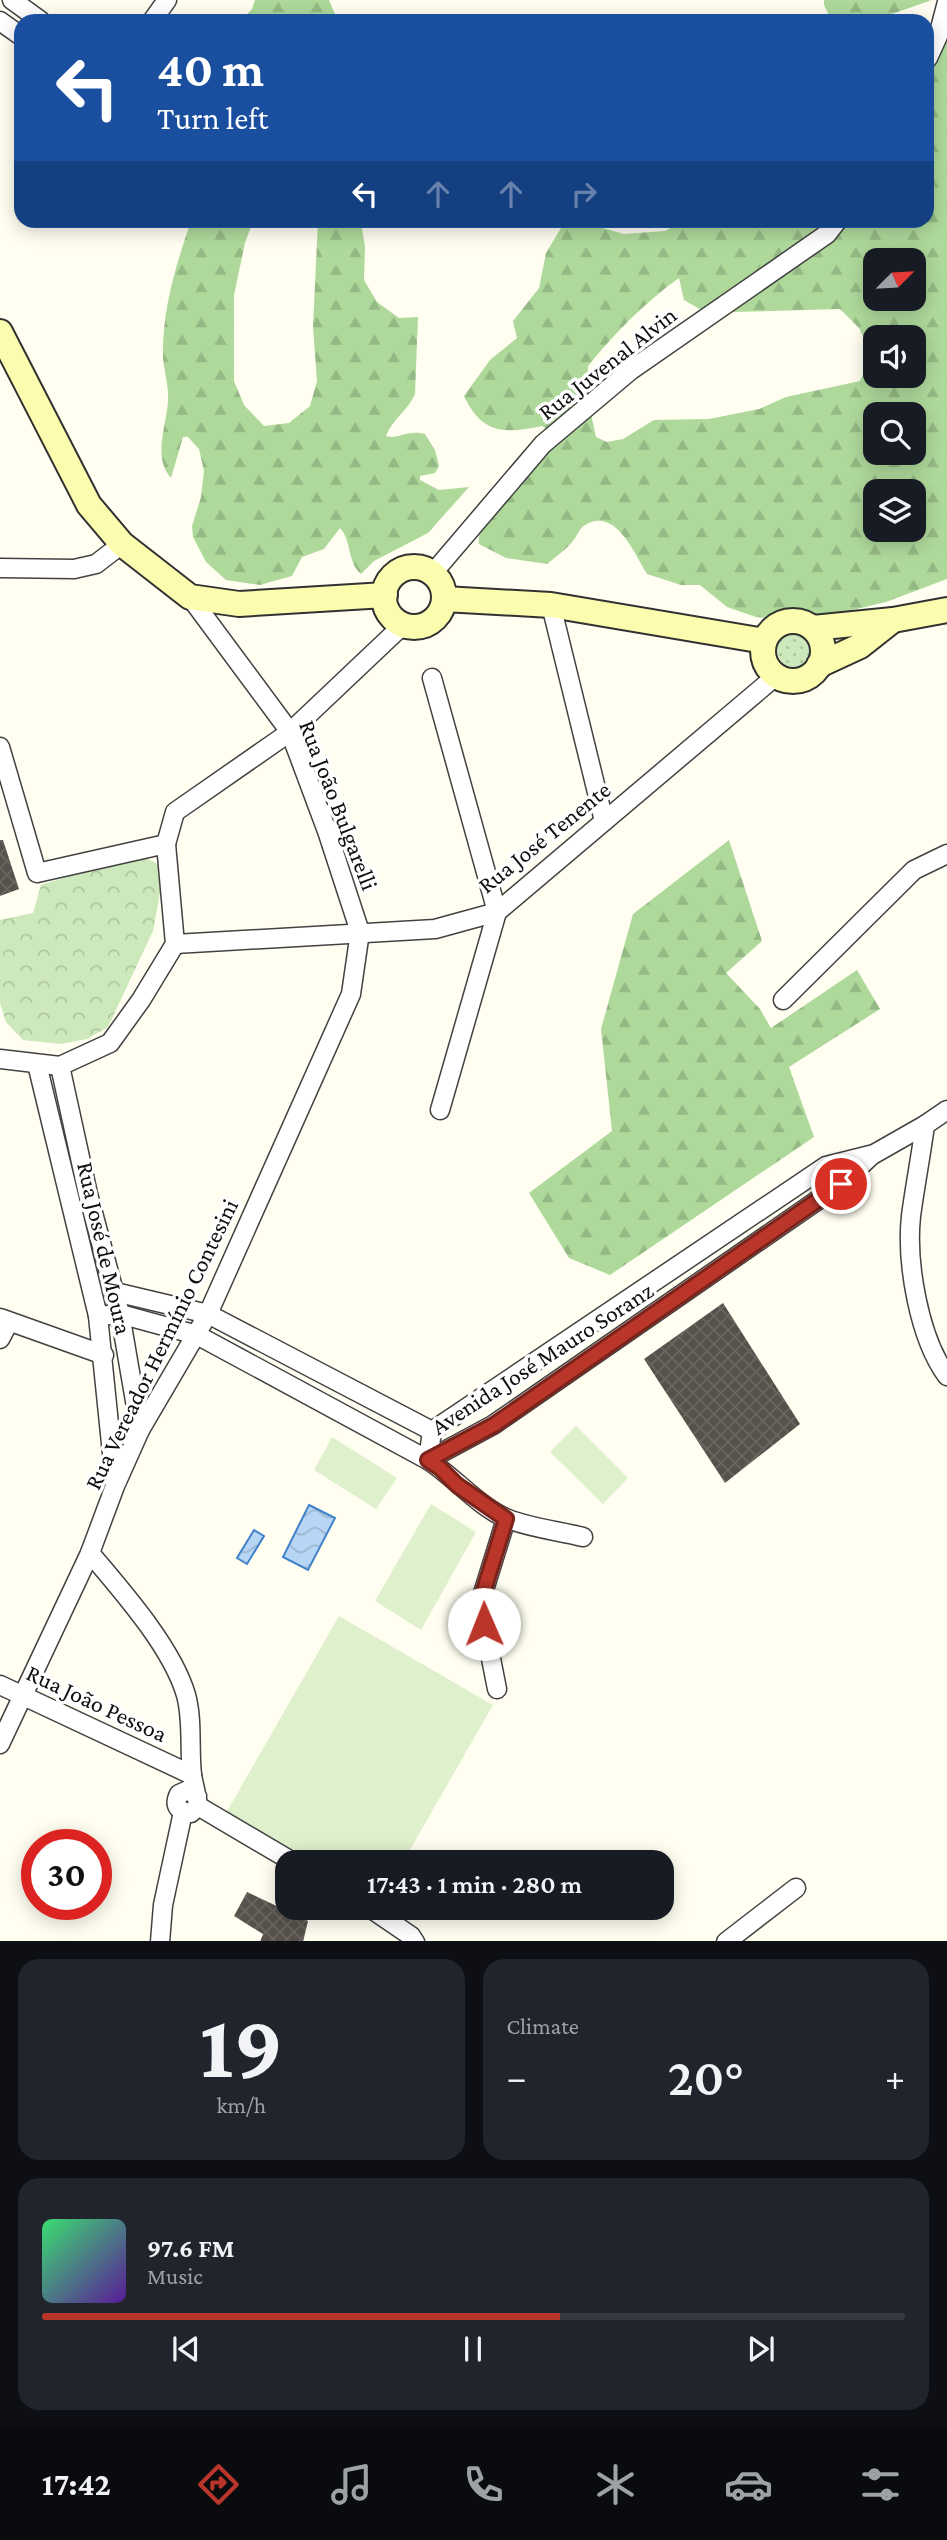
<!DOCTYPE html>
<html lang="en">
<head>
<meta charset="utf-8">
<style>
	:root { --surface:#171b24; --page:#20242c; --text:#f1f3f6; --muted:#9ea1a6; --line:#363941; --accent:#bb362a }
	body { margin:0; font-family:"Crimson Pro",serif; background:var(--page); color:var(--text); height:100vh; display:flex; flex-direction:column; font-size:26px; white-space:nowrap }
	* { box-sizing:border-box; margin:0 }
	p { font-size:23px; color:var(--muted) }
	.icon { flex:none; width:38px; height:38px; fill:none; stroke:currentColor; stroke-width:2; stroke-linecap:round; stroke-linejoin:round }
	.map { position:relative; height:1941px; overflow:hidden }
	.drawer { display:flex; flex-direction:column; gap:18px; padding:18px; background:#0d0f14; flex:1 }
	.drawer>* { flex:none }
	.hud { position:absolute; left:14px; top:14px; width:920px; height:214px; border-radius:21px; box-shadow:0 4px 18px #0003; background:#1a4fa0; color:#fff; overflow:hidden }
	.needle { width:46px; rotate:66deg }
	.fabs { position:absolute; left:863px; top:248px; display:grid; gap:14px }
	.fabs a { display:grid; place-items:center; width:63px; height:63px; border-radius:14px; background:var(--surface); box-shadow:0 4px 18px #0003; font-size:35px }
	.speed { position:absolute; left:21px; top:1829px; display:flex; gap:14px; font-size:35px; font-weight:700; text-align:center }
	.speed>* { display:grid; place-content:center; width:91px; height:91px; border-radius:50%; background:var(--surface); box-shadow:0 4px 18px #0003; line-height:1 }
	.speed .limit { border:10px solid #d22; background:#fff; color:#111 }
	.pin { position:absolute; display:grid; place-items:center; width:60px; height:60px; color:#fff; margin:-30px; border:4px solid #fff; border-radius:50%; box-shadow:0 2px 7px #0007 }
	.me { position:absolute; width:77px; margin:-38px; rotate:359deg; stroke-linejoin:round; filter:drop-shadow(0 0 5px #0008) }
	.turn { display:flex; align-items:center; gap:24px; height:147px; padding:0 28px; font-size:32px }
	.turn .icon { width:91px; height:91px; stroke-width:2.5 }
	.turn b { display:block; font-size:49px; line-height:60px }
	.lanes { display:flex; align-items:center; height:66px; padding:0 28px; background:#0003; justify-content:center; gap:35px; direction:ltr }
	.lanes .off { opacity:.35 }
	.big { font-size:52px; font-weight:600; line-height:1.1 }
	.drawer .card { flex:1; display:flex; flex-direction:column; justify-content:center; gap:10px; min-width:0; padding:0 24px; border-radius:21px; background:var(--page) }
	.drawer .dial { align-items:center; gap:0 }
	.dial b { font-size:91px; line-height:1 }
	.song { display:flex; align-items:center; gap:21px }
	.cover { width:84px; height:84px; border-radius:10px; background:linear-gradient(135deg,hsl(140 70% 55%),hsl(270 70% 35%)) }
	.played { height:7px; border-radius:4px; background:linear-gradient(90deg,var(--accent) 60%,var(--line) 60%) }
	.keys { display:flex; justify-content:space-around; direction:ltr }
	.heat { display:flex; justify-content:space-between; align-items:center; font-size:38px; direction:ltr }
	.drawer .tiles { flex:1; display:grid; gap:18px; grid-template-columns:1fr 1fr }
	.card:last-child { grid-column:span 2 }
	.trip { position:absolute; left:275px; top:1850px; width:399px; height:70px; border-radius:21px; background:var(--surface); box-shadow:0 4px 18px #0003; font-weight:600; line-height:70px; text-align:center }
	.tab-bar { display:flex; height:112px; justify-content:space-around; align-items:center; background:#090b0e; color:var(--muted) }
	.tab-bar .icon { width:49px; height:49px }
	.tab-bar .active { color:var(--accent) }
	.tab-bar b { font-size:32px; color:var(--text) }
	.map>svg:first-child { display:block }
	.grass { fill:url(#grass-dots) }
	.forest { fill:url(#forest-firs); fill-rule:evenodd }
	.park { fill:url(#park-crowns) }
	.pitch { fill:#dff0cd }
	.water { fill:url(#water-waves); stroke:#4081ca; stroke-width:2 }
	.building { fill:url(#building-cross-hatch) }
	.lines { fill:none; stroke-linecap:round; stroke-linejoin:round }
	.street-casing { stroke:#424242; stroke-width:21 }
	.secondary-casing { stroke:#313131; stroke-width:28 }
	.street { stroke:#fff; stroke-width:18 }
	.secondary { stroke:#fbfcae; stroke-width:24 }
	.route-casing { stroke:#7a231b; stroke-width:18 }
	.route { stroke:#bb362a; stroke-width:12 }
	.labels { text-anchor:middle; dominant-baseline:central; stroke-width:7; stroke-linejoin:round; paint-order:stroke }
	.street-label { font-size:24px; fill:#0f0f0f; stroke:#fff }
</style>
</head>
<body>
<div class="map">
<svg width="947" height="1942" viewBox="0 0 947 1942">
	<defs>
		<pattern id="grass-dots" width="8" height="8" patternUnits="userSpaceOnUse" patternTransform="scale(1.75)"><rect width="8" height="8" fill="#cde8bb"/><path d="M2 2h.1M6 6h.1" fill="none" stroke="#afc6a0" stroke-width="1.8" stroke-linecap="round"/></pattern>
		<pattern id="forest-firs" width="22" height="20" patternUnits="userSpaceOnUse" patternTransform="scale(1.75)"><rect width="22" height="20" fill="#afd99b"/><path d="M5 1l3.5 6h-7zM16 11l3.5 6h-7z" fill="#95b984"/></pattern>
		<pattern id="park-crowns" width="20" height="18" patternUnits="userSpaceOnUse" patternTransform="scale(1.75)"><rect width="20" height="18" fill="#cde8bb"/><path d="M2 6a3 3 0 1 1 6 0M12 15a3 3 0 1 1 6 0" fill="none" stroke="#afc6a0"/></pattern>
		<pattern id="water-waves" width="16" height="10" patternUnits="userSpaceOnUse" patternTransform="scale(1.75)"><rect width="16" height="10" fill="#b7d6f5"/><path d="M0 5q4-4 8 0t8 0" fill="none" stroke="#9cb6d1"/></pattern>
		<pattern id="building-cross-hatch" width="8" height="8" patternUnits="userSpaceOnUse" patternTransform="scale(1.75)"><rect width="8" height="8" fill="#57514b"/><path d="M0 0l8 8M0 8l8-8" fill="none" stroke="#6a6561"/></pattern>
	</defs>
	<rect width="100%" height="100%" fill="#fffef1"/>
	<circle class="grass" cx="797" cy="649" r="20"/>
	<g class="forest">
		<path d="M 255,0 L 329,0 L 338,21 L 241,21 L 252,9 Z"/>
		<path d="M 824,0 L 932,0 L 872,21 L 832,21 L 824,5 Z"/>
		<path d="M 947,8 L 947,579 L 886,602 L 823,617 L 785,620 L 756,617 L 727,607 L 700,585 L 681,585 L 647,574 C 635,555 616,506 585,525 C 579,528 577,537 572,542 C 565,551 555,557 547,564 L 506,558 L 479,544 C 475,515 527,470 542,445 C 544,440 545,434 547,429 L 542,426 C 504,434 482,434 464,396 L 490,360 L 517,338 L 513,321 L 539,288 L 546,253 L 561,228 L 577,221 L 624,234 L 665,231 L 686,220 L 928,220 L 928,27 L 934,24 ZM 875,261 L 914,261 L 914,299 L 875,299 ZM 679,278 L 684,300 L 717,319 L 733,312 L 840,309 L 859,328 L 871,355 L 860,381 L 786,397 L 759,409 L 709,419 L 654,420 L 623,439 L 607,442 L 596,437 L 591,414 L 598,381 L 588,372 L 588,366 C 615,333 644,303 679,278 ZM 875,338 L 914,338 L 914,376 L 875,376 ZM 875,415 L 914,415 L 914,453 L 875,453 ZM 875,492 L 914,492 L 914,530 L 875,530 Z"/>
		<path d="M 191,221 L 253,221 L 245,243 L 234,295 L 234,381 L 244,405 L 264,426 L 289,423 L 310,406 L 317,381 L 313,327 L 318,221 L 361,221 L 365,247 L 364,280 L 377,302 L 399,318 L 418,317 L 415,394 C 408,411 392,419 386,436 C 399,440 406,429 425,434 L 435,450 L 439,466 L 435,473 L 420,476 L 420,480 L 439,490 L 469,487 L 428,533 L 374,561 L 361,574 C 347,562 352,541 340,528 L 324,549 L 302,557 L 292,576 L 260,585 L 226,580 L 206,562 L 193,537 L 192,526 L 201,497 L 204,471 L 199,449 L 188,437 L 183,437 L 171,478 C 152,457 167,425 168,400 C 169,386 164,372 163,357 C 162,309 176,265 191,221 Z"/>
		<path d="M 729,840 L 762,941 L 726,973 L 760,1009 L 771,1028 L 857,970 L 880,1009 L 789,1067 L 814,1137 L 610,1275 L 569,1258 L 529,1193 L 612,1131 L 601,1029 L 633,914 Z"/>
	</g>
	<path class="park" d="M 144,857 L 156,863 L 163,876 L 153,931 L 108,1027 L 87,1039 L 61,1044 L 23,1040 L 6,1022 L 0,1003 L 0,920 L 33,913 L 41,885 L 127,858 Z"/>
	<g class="pitch">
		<path d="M 576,1426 L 628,1478 L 603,1504 L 550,1452 Z"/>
		<path d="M 332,1437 L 397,1478 L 376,1509 L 314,1470 Z"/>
		<path d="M 431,1504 L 476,1532 L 421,1630 L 375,1601 Z"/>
		<path d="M 339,1616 L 493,1705 L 403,1862 L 311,1862 L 226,1813 Z"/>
	</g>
	<g class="water">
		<path d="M 309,1505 L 335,1518 L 308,1570 L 283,1557 Z"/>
		<path d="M 254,1530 L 264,1536 L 247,1564 L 237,1558 Z"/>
	</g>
	<g class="building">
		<path d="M 0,840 L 3,840 L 19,889 L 0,896 Z"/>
		<path d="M 723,1303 L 800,1424 L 725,1483 L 644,1359 Z"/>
		<path d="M 247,1892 L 308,1921 L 303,1942 L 260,1942 L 263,1934 L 234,1916 Z"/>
	</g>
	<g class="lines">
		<g class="street-casing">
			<g id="street">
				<path d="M 12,0 L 41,21"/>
				<path d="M 0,21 L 21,36"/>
				<path d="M 152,21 L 167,0"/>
				<path d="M 928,58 L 938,36 L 947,2"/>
				<path d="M 0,568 L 74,569 L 96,564 L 122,544"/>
				<path d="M 433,573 L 543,444 L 631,370 L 827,234 L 838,220"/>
				<path d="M 551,605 L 604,821"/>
				<path d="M 432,678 L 497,912 L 440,1110"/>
				<path d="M 0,747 L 37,873 L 166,844 L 175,944 L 141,1000 L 110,1043 L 60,1066 L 0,1059"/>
				<path d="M 166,844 L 175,812 L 290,732 L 403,625"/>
				<path d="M 175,944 L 435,929 L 497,912 L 776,676"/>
				<path d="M 783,1000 L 914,870 L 947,854"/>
				<path d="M 37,1064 L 98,1316 L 115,1483"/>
				<path d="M 60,1066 L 88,1194 L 120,1314 L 140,1430"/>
				<path d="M 925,1125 C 921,1155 915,1186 911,1216 C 906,1263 919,1338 947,1376"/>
				<path d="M 115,1292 L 208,1314 L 432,1431 L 826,1166 L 874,1154 L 925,1125 L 947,1110"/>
				<path d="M 98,1316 L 120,1314 L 197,1335 L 428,1460 L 493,1425 L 841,1184 L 871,1156"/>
				<path d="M 0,1318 L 104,1355"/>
				<path d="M 0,1339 L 9,1322"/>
				<path d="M 432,1431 L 428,1460 C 453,1476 480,1508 508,1519 C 531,1528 559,1531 583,1537"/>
				<path d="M 90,1553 C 122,1591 172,1647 186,1695 C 193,1720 189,1749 192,1775 C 194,1786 197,1796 198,1806 L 191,1813 C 179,1812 173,1806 179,1794 L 188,1790 L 197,1796"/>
				<path d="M 0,1685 L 192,1775"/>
				<path d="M 497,1689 L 480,1603 L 506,1519"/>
				<path d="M 0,1744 L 90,1553 L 115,1486 L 140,1430 L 208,1314 L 351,994 L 360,932 L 327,831 L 290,732 L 190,597"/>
				<path d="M 198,1806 L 293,1862"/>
				<path d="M 370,1908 L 411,1936 L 415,1942"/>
				<path d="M 160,1942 L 163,1905 L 183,1812"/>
				<path d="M 726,1942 L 796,1888"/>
			</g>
		</g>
		<g class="secondary-casing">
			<g id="secondary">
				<path d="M 0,332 L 89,505 L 122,544 L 190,597 L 239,604 L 385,595"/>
				<circle cx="414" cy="597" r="30"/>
				<path d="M 444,599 L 551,605 L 764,641"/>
				<circle cx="793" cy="651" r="30"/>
				<path d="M 813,628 L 893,620 L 947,610"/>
				<path d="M 819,665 L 860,646 L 893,620"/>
			</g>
		</g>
		<use href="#street" class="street"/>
		<use href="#secondary" class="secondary"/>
	</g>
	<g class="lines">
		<g class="route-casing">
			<path id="route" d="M 484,1624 L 480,1603 L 506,1519 L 457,1485 L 440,1468 L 428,1460 L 494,1425 L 841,1184"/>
		</g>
		<use href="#route" class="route"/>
	</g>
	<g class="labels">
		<g class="street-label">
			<text transform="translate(607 363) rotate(-38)">Rua Juvenal Alvin</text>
			<text transform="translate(339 805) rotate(69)">Rua João Bulgarelli</text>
			<text transform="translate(544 837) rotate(-39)">Rua José Tenente</text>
			<text transform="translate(105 1248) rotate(77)">Rua José de Moura</text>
			<text transform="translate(161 1344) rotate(-64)">Rua Vereador Hermínio Contesini</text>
			<text transform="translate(542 1358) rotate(-33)">Avenida José Mauro Soranz</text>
			<text transform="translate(97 1703) rotate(25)">Rua João Pessoa</text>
		</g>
	</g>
</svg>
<div class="fabs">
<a><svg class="needle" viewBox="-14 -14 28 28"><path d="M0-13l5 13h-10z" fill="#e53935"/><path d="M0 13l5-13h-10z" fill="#9ea1a6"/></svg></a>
<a><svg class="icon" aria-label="sound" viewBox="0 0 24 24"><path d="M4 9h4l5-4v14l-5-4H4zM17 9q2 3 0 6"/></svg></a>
<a><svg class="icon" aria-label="search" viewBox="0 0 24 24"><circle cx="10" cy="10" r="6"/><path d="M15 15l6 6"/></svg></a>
<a><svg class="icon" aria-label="layers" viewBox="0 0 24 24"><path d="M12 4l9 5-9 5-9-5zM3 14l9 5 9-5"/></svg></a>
</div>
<div class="speed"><div class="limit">30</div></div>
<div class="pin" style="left:841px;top:1184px;background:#d93025"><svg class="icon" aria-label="arrive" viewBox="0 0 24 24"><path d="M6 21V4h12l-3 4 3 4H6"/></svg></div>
<svg class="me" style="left:484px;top:1624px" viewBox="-20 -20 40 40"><circle r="19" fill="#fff"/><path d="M0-13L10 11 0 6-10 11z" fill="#bb362a"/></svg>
<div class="trip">17:43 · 1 min · 280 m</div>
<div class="hud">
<div class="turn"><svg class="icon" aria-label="left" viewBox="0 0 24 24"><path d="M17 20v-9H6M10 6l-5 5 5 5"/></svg><div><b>40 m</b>Turn left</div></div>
<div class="lanes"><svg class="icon" aria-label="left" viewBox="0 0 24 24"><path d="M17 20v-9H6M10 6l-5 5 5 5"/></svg><svg class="icon off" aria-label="ahead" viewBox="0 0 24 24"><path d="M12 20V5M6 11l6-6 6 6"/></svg><svg class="icon off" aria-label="ahead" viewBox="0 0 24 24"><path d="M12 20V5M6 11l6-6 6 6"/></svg><svg class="icon off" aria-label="right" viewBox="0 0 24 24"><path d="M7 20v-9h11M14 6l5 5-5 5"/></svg></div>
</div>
</div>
<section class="drawer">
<div class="tiles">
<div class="card dial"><b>19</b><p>km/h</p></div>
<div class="card"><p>Climate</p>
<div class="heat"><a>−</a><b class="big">20°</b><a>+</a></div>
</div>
<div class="card">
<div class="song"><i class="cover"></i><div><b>97.6 FM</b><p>Music</p></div></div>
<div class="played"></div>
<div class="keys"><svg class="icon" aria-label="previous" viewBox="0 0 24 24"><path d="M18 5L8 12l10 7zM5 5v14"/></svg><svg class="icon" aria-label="pause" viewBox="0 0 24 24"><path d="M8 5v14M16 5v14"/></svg><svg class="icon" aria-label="next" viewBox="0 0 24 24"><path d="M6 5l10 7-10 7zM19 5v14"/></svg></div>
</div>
</div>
</section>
<nav class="tab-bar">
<b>17:42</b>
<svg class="icon active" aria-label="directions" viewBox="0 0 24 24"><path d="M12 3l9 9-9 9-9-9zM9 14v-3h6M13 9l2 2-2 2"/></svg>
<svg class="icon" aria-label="music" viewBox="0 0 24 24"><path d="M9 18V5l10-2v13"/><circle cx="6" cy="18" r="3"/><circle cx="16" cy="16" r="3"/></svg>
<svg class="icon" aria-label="phone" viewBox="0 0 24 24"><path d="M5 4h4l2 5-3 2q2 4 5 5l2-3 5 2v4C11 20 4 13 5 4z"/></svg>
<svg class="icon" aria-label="climate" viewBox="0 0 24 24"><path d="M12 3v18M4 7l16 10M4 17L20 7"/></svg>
<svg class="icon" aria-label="car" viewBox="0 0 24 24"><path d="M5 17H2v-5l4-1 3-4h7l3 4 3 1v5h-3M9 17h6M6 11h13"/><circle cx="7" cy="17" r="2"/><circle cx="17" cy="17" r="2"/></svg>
<svg class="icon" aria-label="filters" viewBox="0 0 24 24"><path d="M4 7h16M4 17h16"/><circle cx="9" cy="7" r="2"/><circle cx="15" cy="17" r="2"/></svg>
</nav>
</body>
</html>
